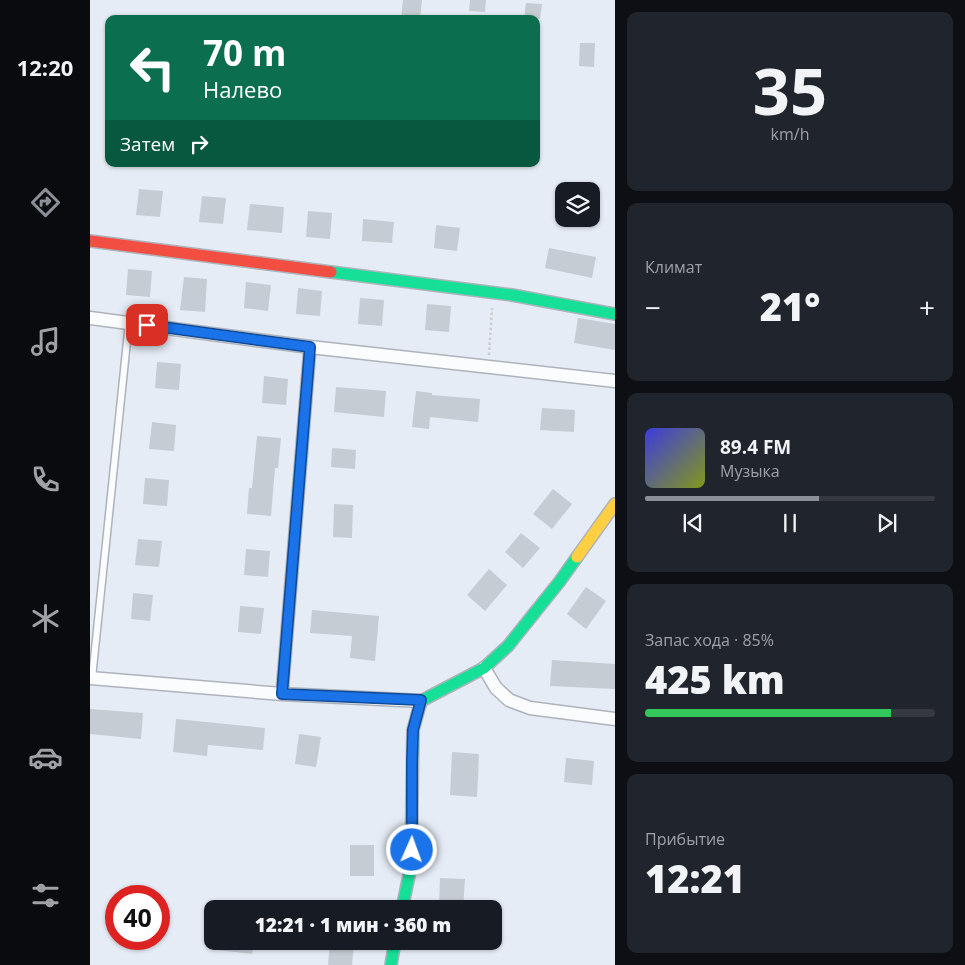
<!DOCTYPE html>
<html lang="ru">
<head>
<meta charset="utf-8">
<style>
	:root { --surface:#171b24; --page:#20242c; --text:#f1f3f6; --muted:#9ea1a6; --line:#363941; --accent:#8c9099 }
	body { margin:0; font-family:"Open Sans",sans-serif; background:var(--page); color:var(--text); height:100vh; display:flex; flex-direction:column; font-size:19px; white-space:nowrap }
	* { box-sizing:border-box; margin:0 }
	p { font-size:16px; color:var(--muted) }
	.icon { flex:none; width:28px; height:28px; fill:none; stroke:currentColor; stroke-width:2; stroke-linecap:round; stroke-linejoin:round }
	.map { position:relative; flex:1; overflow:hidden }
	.details { display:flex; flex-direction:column; gap:12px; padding:12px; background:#0d0f14; width:350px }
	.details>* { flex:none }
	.guide { position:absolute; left:15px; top:15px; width:435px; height:152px; border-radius:10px; box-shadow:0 1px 4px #0004; background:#0b6e4f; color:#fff; overflow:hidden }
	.buttons { position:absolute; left:465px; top:182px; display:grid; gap:10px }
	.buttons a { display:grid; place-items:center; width:45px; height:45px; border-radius:10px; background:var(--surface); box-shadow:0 1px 4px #0004; font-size:25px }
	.speed { position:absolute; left:15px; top:885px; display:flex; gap:10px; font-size:25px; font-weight:700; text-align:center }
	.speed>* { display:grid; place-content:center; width:65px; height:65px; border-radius:50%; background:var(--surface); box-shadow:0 1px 4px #0004; line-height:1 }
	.speed .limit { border:8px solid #d22; background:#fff; color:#111 }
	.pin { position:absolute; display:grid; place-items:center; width:42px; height:42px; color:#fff; margin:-21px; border-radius:10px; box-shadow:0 2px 8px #0006 }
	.me { position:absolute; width:55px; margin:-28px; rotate:2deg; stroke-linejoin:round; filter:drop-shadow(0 0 4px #0008) }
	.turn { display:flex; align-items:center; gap:18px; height:105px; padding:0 15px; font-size:22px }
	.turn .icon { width:65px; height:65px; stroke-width:2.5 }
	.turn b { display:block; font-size:35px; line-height:42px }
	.then { display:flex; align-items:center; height:48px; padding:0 15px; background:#0003; gap:10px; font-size:19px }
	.big { font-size:38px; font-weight:800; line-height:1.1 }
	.details .card { flex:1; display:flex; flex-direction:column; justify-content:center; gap:8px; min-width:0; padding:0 18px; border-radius:10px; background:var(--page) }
	.details .dial { align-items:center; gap:0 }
	.dial b { font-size:65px; line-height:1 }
	.song { display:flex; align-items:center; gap:15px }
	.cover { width:60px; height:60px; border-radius:8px; background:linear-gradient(135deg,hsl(240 70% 55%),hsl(70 70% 35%)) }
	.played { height:5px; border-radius:2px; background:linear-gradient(90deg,var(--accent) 60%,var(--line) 60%) }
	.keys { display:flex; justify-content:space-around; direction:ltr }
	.heat { display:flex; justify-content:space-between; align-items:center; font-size:28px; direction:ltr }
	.charge { height:8px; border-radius:4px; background:linear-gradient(90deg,#34c759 85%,var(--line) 0) }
	.trip { position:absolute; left:114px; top:900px; width:298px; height:50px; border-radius:10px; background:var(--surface); box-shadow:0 1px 4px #0004; font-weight:800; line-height:50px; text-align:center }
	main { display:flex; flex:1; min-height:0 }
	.menu { display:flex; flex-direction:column; width:90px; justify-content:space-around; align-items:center; background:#090b0e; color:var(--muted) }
	.menu .icon { width:35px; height:35px }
	.menu .current { color:var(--accent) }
	.menu b { font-size:22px; color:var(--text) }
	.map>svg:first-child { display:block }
	.building { fill:#c6ccd3 }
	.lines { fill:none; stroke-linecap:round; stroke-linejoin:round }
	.lane-casing { stroke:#aeb3bb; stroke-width:9 }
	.street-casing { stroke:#aeb3bb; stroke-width:15 }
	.fast-casing { stroke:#aeb3bb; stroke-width:14 }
	.slow-casing { stroke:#aeb3bb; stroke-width:14 }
	.jam-casing { stroke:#aeb3bb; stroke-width:14 }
	.path { stroke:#cacdd0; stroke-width:2.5; stroke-dasharray:2.5 2.5; stroke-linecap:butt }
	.lane { stroke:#fbfcfe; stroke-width:6 }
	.street { stroke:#fbfcfe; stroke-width:12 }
	.fast { stroke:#16e098; stroke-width:11 }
	.slow { stroke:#ffcf43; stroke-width:11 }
	.jam { stroke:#f24e42; stroke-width:11 }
	.route-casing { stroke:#114b97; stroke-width:12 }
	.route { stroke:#1a73e8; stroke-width:9 }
</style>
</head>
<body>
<main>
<nav class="menu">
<b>12:20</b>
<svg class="icon current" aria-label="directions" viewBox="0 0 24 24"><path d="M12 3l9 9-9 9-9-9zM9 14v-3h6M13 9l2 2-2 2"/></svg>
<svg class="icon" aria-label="music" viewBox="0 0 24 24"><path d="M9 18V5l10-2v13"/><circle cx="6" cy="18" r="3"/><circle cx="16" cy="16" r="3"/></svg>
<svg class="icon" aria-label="phone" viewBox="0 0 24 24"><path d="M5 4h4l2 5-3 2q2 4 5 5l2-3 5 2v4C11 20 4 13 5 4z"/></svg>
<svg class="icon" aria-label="climate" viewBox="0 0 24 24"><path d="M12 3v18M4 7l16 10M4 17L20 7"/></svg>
<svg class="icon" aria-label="car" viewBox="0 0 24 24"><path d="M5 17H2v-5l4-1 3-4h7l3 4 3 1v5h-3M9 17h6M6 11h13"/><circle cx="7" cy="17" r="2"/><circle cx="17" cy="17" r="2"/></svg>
<svg class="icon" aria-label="filters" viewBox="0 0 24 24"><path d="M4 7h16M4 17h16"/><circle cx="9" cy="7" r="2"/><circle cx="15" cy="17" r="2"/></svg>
</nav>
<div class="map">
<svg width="525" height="965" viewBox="0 0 525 965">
	<rect width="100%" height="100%" fill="#e5ecf5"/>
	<g class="building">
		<path d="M 313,0 L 332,0 L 330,19 L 311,19 Z"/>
		<path d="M 380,0 L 396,0 L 395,12 L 379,11 Z"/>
		<path d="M 436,3 L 452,4 L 450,19 L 434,19 Z"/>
		<path d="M 490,43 L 505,43 L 504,67 L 489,66 Z"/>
		<path d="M 49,189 L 73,191 L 70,217 L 46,215 Z"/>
		<path d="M 112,196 L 136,198 L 133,224 L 109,222 Z"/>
		<path d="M 160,204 L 194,207 L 192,233 L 157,230 Z"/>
		<path d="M 218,211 L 242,213 L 240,239 L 216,237 Z"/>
		<path d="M 273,219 L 304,222 L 302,243 L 272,241 Z"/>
		<path d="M 346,225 L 370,228 L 367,251 L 344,248 Z"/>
		<path d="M 459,248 L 506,257 L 502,278 L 455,268 Z"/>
		<path d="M 38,269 L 62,271 L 60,297 L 36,295 Z"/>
		<path d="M 94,277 L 117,279 L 115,312 L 90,310 Z"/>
		<path d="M 156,282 L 181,285 L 178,311 L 154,308 Z"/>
		<path d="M 208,288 L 232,291 L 230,316 L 206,314 Z"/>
		<path d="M 270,298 L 294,300 L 292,326 L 268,324 Z"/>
		<path d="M 337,304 L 361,306 L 359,332 L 335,330 Z"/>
		<path d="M 488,318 L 525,324 L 525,350 L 484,343 Z"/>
		<path d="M 67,362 L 91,364 L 89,390 L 65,388 Z"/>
		<path d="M 174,376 L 198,379 L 196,405 L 172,403 Z"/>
		<path d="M 246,387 L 296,391 L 294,417 L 244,412 Z"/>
		<path d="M 326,391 L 342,393 L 342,395 L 390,399 L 388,422 L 340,417 L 339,429 L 322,427 Z"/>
		<path d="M 452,408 L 485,410 L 484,432 L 450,430 Z"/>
		<path d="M 62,422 L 86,425 L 84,451 L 59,449 Z"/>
		<path d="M 167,436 L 191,438 L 188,468 L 185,468 L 181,516 L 157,514 L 159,488 L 162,488 Z"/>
		<path d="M 242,448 L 266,450 L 265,469 L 241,467 Z"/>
		<path d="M 55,478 L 79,480 L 77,506 L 53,504 Z"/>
		<path d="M 463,489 L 482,504 L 462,529 L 443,514 Z"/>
		<path d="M 244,504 L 263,505 L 262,538 L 243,537 Z"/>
		<path d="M 431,533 L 450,548 L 433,568 L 415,552 Z"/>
		<path d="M 48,539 L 72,541 L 69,567 L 45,565 Z"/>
		<path d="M 156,549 L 180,551 L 178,577 L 154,575 Z"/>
		<path d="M 399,569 L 417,585 L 395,611 L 377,595 Z"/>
		<path d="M 496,587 L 516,601 L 496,629 L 477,614 Z"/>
		<path d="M 43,593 L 63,595 L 60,621 L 41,619 Z"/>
		<path d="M 150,606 L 174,608 L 171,634 L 148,632 Z"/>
		<path d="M 222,610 L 289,616 L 285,661 L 260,658 L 262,636 L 220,633 Z"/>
		<path d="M 462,660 L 525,664 L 525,689 L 460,686 Z"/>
		<path d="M 0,709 L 53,713 L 51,739 L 0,734 Z"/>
		<path d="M 86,719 L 175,728 L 173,750 L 118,745 L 117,756 L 83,752 Z"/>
		<path d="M 209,734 L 231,737 L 226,767 L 205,764 Z"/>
		<path d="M 362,752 L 389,754 L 387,797 L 360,795 Z"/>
		<path d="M 476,758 L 504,761 L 502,785 L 474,782 Z"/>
		<rect x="260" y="845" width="24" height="31"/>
		<path d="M 350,878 L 375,879 L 373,909 L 349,909 Z"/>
		<path d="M 121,941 L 164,941 L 162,954 L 120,949 Z"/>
		<path d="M 240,942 L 264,944 L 262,965 L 238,965 Z"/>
	</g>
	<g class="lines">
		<g class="lane-casing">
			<path id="lane" d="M 2,678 L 39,322"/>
		</g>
		<g class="street-casing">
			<g id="street">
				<path d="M 0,318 L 220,347 L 525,381"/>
				<path d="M 394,668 L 406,688 L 419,700 L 440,708 L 525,719"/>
				<path d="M 0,678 L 192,694 L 331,701"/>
			</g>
		</g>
		<g class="fast-casing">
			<g id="fast">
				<path d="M 241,272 L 422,295 L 525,314"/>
				<path d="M 192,694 L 220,347"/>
				<path d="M 312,909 L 321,866 L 323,730 L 331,701 L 394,668 L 418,646 L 470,581 L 487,557"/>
				<path d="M 301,965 L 305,941"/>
			</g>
		</g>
		<g class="slow-casing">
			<path id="slow" d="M 487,557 L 525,504"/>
		</g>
		<g class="jam-casing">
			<path id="jam" d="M 0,241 L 241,272"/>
		</g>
		<path class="path" d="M 399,355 L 402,308"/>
		<use href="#lane" class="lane"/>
		<use href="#street" class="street"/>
		<use href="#fast" class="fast"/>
		<use href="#slow" class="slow"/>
		<use href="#jam" class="jam"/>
	</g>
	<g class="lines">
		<g class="route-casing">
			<path id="route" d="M 57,325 L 220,347 L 192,694 L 331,700 L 323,730 L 322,762 L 322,850"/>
		</g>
		<use href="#route" class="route"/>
	</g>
</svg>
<div class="buttons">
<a><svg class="icon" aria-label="layers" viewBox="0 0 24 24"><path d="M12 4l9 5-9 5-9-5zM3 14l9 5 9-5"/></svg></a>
</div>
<div class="speed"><div class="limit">40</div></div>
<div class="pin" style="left:57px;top:325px;background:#d93025"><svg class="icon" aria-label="arrive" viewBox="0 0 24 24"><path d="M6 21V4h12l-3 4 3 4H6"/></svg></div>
<svg class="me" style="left:322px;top:850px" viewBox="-20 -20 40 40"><circle r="17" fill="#1a73e8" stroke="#fff" stroke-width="3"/><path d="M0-11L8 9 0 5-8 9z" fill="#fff"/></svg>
<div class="trip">12:21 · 1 мин · 360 m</div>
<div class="guide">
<div class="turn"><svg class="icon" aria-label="left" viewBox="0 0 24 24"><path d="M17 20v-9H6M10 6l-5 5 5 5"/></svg><div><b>70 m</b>Налево</div></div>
<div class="then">Затем<svg class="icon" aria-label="right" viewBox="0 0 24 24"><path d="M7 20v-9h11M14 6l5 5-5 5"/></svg></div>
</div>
</div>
<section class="details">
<div class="card dial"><b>35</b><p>km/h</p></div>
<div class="card"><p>Климат</p>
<div class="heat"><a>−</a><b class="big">21°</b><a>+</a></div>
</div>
<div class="card">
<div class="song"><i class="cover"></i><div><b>89.4 FM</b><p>Музыка</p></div></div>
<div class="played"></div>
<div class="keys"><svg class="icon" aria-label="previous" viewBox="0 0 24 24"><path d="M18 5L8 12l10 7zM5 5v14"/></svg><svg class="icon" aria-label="pause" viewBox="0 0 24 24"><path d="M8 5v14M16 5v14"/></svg><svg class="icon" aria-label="next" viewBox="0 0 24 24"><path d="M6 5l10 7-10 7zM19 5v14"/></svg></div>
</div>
<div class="card"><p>Запас хода · 85%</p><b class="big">425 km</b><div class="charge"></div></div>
<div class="card"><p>Прибытие</p><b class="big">12:21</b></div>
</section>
</main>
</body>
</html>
